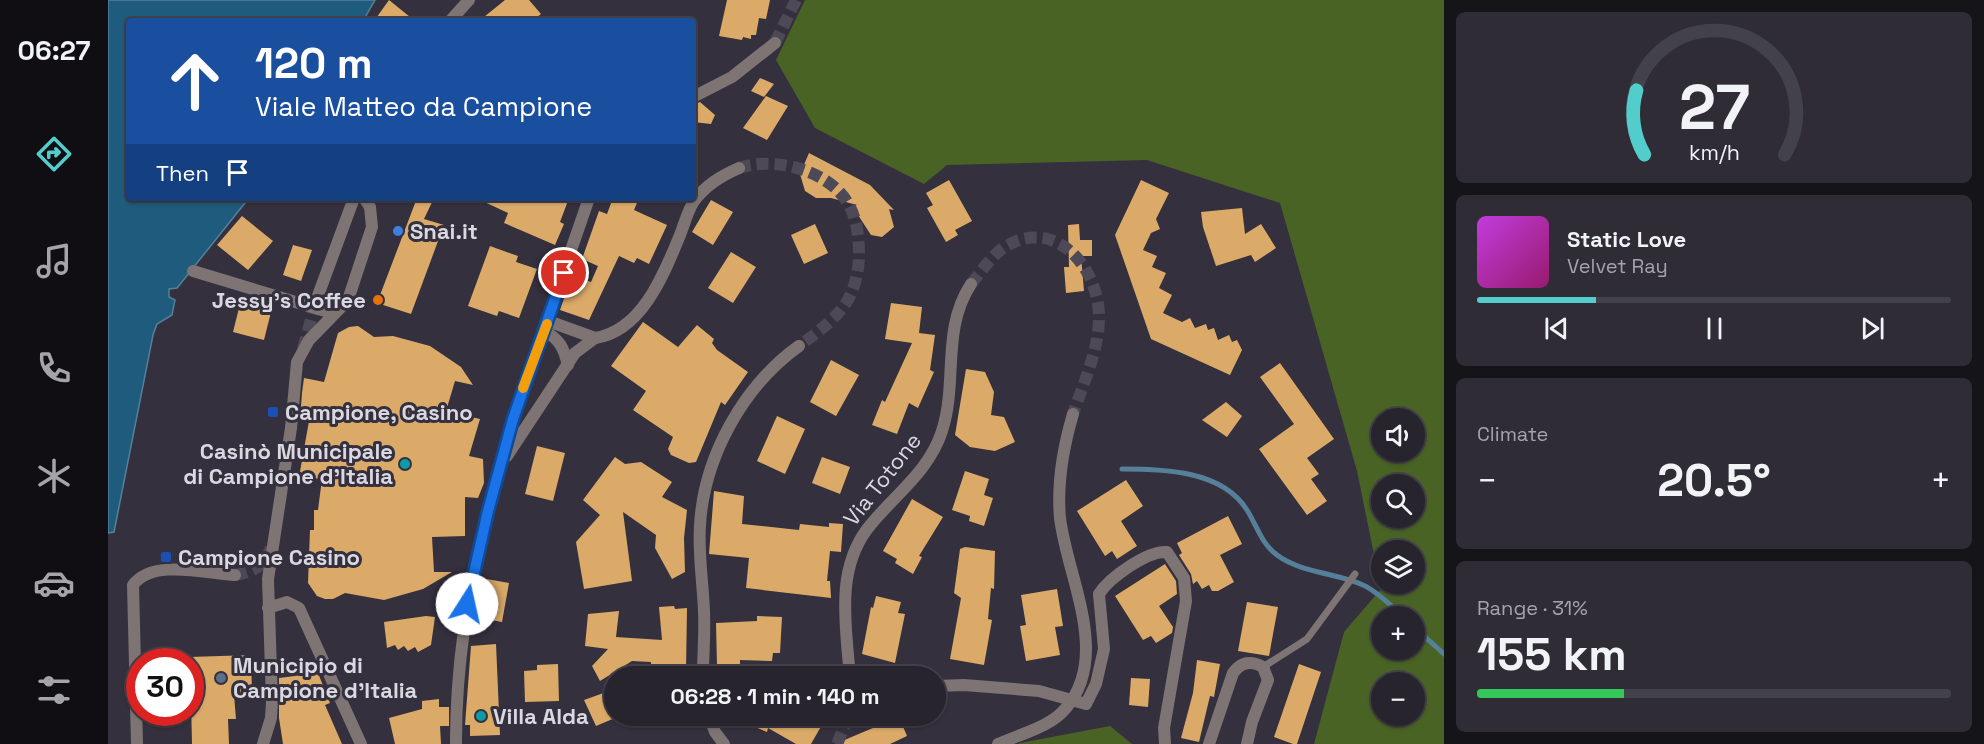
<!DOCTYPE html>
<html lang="en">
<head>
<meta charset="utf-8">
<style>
	:root { --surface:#27242e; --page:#2f2c36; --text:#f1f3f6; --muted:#a4a4aa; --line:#43414a; --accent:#53cdcb }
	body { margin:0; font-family:"Space Grotesk",sans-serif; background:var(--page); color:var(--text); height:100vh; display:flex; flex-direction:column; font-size:22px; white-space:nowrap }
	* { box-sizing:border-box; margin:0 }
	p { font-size:20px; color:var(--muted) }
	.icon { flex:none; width:33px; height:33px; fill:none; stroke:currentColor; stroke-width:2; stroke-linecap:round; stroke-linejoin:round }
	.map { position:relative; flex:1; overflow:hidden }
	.panel { display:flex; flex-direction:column; gap:12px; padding:12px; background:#151419; width:540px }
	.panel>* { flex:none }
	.top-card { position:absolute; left:18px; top:18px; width:570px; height:183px; border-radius:6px; box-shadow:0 2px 4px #0004,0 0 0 2px var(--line); background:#1a4fa0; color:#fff; overflow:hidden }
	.buttons { position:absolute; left:1263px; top:408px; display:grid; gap:12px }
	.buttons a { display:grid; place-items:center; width:54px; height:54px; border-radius:50%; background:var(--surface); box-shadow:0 2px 4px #0004,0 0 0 2px var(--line); font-size:30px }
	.speed { position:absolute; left:18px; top:648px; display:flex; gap:12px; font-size:30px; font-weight:700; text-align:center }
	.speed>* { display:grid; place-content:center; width:78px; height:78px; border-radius:50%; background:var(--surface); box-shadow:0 2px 4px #0004,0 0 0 2px var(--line); line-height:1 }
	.speed .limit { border:9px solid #d22; background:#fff; color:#111 }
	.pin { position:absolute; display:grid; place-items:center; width:51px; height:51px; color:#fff; margin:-26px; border:3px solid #fff; border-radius:50%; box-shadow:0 2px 6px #0007 }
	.me { position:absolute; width:66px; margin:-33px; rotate:10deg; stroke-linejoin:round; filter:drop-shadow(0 0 4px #0008) }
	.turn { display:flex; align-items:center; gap:21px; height:126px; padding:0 30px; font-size:27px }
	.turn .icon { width:78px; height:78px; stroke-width:2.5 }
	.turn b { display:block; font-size:42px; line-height:51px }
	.then { display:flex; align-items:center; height:57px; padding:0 30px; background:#0003; gap:12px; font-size:22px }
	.big { font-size:45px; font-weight:800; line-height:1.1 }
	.panel .tile { flex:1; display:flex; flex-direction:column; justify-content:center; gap:9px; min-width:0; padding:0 21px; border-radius:9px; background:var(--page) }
	.panel .dial { align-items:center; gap:0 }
	.dial svg { height:156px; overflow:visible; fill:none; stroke:var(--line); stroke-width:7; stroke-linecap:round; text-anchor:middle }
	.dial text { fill:var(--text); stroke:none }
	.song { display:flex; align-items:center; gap:18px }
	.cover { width:72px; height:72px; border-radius:9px; background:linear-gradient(135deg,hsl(290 70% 55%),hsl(320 70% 35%)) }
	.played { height:6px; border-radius:3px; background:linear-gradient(90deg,var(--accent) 25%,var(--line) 25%) }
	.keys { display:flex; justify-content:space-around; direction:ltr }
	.heat { display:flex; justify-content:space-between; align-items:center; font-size:33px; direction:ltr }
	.charge { height:9px; border-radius:4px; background:linear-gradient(90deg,#34c759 31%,var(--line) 0) }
	.trip { position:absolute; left:496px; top:666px; width:342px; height:60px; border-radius:30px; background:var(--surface); box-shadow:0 2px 4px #0004,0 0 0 2px var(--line); font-weight:800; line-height:60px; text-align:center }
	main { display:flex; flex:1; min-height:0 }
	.tab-bar { display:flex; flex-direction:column; width:108px; justify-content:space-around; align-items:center; background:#100e12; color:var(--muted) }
	.tab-bar .icon { width:42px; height:42px }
	.tab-bar .on { color:var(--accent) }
	.tab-bar b { font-size:27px; color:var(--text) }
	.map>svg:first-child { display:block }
	.green { fill:#496324; fill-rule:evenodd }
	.water { fill:#1e5b7c; stroke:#56809a; stroke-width:1.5 }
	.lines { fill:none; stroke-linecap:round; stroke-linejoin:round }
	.stream { stroke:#56809a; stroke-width:5 }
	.building { fill:#dbaa68 }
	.minor-tunnel { stroke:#4d4956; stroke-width:12; stroke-dasharray:12 6; stroke-linecap:butt }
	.service { stroke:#7d7473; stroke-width:7 }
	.minor { stroke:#7d7473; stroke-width:12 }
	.route-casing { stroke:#114b97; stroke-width:15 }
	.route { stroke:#1a73e8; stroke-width:10 }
	.slow { stroke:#f59e0b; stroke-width:10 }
	.shop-dot { fill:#3f7fe0; stroke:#34303e; stroke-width:2 }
	.food-dot { fill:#e8710a; stroke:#34303e; stroke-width:2 }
	.transit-dot { fill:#1a4fb4; stroke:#34303e; stroke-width:2 }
	.culture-dot { fill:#0f9aa8; stroke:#34303e; stroke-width:2 }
	.service-dot { fill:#5c6f8a; stroke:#34303e; stroke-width:2 }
	.labels { text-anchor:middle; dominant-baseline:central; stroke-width:6; stroke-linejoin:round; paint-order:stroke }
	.poi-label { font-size:22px; font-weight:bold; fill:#dad8e1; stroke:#34303e; text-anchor:start }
	.street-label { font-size:22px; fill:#dad8e1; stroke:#34303e }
</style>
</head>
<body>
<main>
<nav class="tab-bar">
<b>06:27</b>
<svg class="icon on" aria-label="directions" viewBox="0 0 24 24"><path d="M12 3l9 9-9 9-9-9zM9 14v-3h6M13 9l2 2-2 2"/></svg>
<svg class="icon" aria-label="music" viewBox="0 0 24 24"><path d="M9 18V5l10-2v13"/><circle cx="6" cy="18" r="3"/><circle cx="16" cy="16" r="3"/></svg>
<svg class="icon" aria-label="phone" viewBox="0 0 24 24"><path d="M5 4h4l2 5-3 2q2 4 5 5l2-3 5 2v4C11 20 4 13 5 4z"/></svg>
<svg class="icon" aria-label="climate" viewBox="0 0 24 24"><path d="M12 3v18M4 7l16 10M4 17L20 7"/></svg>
<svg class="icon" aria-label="car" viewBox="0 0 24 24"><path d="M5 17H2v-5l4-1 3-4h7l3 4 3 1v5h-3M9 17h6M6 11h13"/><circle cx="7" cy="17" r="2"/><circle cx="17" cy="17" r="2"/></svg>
<svg class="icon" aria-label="filters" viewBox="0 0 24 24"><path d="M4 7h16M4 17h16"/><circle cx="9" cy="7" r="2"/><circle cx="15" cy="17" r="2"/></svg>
</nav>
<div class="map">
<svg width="1336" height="744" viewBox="0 0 1336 744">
	<rect width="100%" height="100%" fill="#34303e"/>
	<g class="green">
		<path d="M 697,0 L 1336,0 L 1336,744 L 1206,744 L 1236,632 L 1273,589 L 1249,471 L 1172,203 L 1039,160 L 839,165 L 816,184 L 707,128 L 668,60 ZM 1274,418 L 1306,418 L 1306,452 L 1274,452 ZM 1274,484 L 1306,484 L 1306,518 L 1274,518 ZM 1274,550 L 1306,550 L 1306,584 L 1274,584 ZM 1274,616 L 1306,616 L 1306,650 L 1274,650 ZM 1274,682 L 1306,682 L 1306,716 L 1274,716 Z"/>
		<path d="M 1002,726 L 1024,744 L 910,744 L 912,743 Z"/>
	</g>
	<path class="water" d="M 0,0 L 267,0 L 255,21 L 21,21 L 21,198 L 141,198 L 69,288 L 61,289 L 61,297 L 67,300 L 64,315 L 49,324 L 45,335 L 6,532 L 0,533 Z"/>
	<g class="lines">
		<g class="stream">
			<path d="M 1014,469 C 1055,469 1114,470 1139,510 C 1149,526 1153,543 1169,555 C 1193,573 1229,573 1255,585 C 1269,591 1283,606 1295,616"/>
			<path d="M 1306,627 L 1336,654"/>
		</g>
	</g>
	<g class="building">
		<path d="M 281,0 L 307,21 L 266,21 Z"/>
		<path d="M 397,0 L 421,0 L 433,14 L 424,21 L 371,21 Z"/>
		<path d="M 619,0 L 662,0 L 658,19 L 651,18 L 648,35 L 643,35 L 643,39 L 635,37 L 634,40 L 611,36 Z"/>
		<path d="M 652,78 L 666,84 L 656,97 L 643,91 Z"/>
		<path d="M 658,96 L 680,106 L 659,140 L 635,128 Z"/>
		<path d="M 592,102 L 607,115 L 603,124 L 585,122 L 585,105 Z"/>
		<path d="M 701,153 L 762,185 L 786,210 L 781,209 L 786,227 L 774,237 L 763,235 L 750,215 L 741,208 L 749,205 L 723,198 L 708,198 L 697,191 L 692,174 Z"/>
		<path d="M 841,180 L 864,221 L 847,230 L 850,235 L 838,242 L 819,208 L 825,205 L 818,193 Z"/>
		<path d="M 1033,180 L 1061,193 L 1048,219 L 1052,229 L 1043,233 L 1035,250 L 1049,256 L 1044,267 L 1058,273 L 1051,288 L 1064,295 L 1055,313 L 1074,322 L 1082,318 L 1087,328 L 1098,324 L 1100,330 L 1106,328 L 1110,340 L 1121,335 L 1124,342 L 1129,340 L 1134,350 L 1122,375 L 1043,339 L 1007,235 Z"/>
		<path d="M 309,198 L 326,198 L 316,219 L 336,225 L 303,314 L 269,303 Z"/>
		<path d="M 368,198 L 461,198 L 452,222 L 456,224 L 447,245 L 396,223 L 400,213 Z"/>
		<path d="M 505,198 L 531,198 L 526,210 L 559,225 L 541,264 L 529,258 L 526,263 L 511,256 L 481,320 L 452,310 L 464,275 L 483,282 L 490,266 L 474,259 L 491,211 L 499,214 Z"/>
		<path d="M 603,200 L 625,212 L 605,245 L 584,232 Z"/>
		<path d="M 1134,208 L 1137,234 L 1153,224 L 1168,248 L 1147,262 L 1143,255 L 1108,266 L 1095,227 L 1093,212 Z"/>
		<path d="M 134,216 L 165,241 L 140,270 L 109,245 Z"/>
		<path d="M 707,224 L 720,253 L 696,264 L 683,235 Z"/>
		<path d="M 971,224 L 972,240 L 984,240 L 984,256 L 973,256 L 976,291 L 958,293 L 956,267 L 961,267 L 960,225 Z"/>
		<path d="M 185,245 L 204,250 L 193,281 L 175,275 Z"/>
		<path d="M 382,246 L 410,256 L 408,262 L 429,269 L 411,318 L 391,311 L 389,316 L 360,306 Z"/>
		<path d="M 623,252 L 648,267 L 625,303 L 600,288 Z"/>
		<path d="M 133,300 L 164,308 L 156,340 L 125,332 Z"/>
		<path d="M 783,303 L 814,307 L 811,333 L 827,335 L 822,370 L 826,372 L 810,408 L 801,403 L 789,434 L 764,425 L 774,400 L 777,402 L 804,343 L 777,339 Z"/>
		<path d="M 535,322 L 570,347 L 589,325 L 606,339 L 604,343 L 609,350 L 640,372 L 617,405 L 613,402 L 588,462 L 581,463 L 563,455 L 560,449 L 565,437 L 525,410 L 538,391 L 503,366 Z"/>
		<path d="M 250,326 L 266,337 L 285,336 L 322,346 L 353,367 L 365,385 L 347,381 L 338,411 L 372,419 L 361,456 L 375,459 L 376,483 L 370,498 L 357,497 L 357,536 L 324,537 L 326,572 L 344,572 L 315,589 L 276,600 L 237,593 L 225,599 L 217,599 L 209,596 L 200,583 L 202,530 L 206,530 L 206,510 L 210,510 L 214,479 L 191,477 L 201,421 L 192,420 L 194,393 L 196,378 L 216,382 L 230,333 L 241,327 Z"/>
		<path d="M 723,360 L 751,375 L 728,416 L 702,402 Z"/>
		<path d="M 1172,363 L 1226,439 L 1199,458 L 1211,474 L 1203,479 L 1219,501 L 1199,515 L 1151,449 L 1186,424 L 1152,377 Z"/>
		<path d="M 858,369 L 877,372 L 886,392 L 883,415 L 896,417 L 907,442 L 887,451 L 862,447 L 847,435 Z"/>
		<path d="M 1118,402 L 1134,416 L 1119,437 L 1094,420 Z"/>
		<path d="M 669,416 L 697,429 L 677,474 L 649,461 Z"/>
		<path d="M 429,446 L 457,453 L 445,501 L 417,494 Z"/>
		<path d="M 507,457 L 517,464 L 533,462 L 564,482 L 554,497 L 579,510 L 576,538 L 577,572 L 564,579 L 547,548 L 548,535 L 515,512 L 524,581 L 476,589 L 468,542 L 492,515 L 475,500 Z"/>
		<path d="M 714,457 L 742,467 L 732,494 L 704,483 Z"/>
		<path d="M 857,471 L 881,479 L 876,495 L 885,498 L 876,526 L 861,521 L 862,516 L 844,510 Z"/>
		<path d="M 1018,480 L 1035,506 L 1013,521 L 1029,546 L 1009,559 L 1004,551 L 997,556 L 969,511 Z"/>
		<path d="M 606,491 L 636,496 L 634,524 L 691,530 L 692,524 L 721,527 L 721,523 L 735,524 L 733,552 L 722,551 L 719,581 L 722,581 L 723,598 L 638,588 L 641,558 L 601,554 Z"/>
		<path d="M 804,499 L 835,517 L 811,556 L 814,557 L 805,574 L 787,563 L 789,559 L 775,551 Z"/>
		<path d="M 1120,516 L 1134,544 L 1112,555 L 1126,582 L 1110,591 L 1104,591 L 1101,585 L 1094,589 L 1089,581 L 1085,584 L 1083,574 L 1071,555 L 1074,553 L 1069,543 Z"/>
		<path d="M 857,547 L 887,551 L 886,589 L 883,588 L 880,619 L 884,620 L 876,665 L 842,659 L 853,598 L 846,593 L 852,549 Z"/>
		<path d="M 1057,564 L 1068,581 L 1069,594 L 1051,606 L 1065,627 L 1064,633 L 1048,643 L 1043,636 L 1035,640 L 1007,596 Z"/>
		<path d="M 373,578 L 401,583 L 394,622 L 366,617 Z"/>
		<path d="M 949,589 L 955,626 L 947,627 L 952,655 L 918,661 L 912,626 L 918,625 L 913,595 Z"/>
		<path d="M 768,596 L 793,602 L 790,613 L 797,614 L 787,663 L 754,654 L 763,607 L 765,608 Z"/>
		<path d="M 1139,602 L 1170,607 L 1161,656 L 1130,651 Z"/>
		<path d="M 566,606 L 567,609 L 579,608 L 578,671 L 543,666 L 543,662 L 524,661 L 492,681 L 484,666 L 500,649 L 477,646 L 480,614 L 511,611 L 508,637 L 554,640 L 551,607 Z"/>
		<path d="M 318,616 L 327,617 L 323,645 L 310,652 L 307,647 L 300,651 L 296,646 L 290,650 L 287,645 L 279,648 L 276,622 Z"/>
		<path d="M 649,616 L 674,617 L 672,653 L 665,653 L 664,661 L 632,660 L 632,665 L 609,666 L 608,623 L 649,621 Z"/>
		<path d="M 388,644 L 392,735 L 362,736 L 362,725 L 357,725 L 363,646 Z"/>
		<path d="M 143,655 L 144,694 L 126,695 L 128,719 L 120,719 L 121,744 L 84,744 L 82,657 Z"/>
		<path d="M 1089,660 L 1112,664 L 1106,697 L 1102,696 L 1091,742 L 1073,738 L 1085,693 Z"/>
		<path d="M 450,664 L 451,701 L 417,702 L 416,671 L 429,670 L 429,665 Z"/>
		<path d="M 1191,664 L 1213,672 L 1189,744 L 1185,744 L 1166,737 Z"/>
		<path d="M 210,673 L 222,703 L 217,705 L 234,744 L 175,744 L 171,718 L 171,678 Z"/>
		<path d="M 1023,678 L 1042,679 L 1040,707 L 1021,705 Z"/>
		<path d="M 501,691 L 507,704 L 507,718 L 488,726 L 476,700 Z"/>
		<path d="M 331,699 L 331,707 L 341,707 L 341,726 L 332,726 L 333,744 L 287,744 L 281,718 L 314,709 L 314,701 Z"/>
		<path d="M 621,716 L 719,716 L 703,744 L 688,744 L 660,728 L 659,732 Z"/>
		<path d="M 791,717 L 799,736 L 782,744 L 727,744 Z"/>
	</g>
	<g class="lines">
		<g class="minor-tunnel">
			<path d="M 667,43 L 688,0"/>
			<path d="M 631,168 C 666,156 722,170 741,205 C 749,220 751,237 751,254 C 751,270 747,289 738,303 C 726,321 708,333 691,346"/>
			<path d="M 863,284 C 874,271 885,253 900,245 C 951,217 992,272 991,318 C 991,350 975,384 965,414"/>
			<path d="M 195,349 L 208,301"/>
			<path d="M 127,575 C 146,572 157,566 163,547"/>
			<path d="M 729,744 L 741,716"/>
		</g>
		<path class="service" d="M 1155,667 L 1199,639 L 1247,574"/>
		<g class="minor">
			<path d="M 342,21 L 361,0"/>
			<path d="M 585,97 L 624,77 L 667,43"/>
			<path d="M 85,271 L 224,313"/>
			<path d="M 208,301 L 246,198"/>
			<path d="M 440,321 L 487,338 C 534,331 556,274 572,235 C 576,225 580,210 586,201 C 598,185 613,176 631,168"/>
			<path d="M 436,331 C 452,339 456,349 460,365"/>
			<path d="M 399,456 L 467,353 L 487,338"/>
			<path d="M 160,608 L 179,602 L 191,608 L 253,744"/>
			<path d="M 741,666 C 737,620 729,568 760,528 C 785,496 821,472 834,431 C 850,382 833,330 863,284"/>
			<path d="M 595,676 C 595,655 597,634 596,612 C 595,583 590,554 592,525 C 596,457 635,386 691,346"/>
			<path d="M 828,686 L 856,685 L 931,691 L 978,704 L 988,684 L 996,649 L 991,594 C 1001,578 1040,550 1059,552 L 1076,578 L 1078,601 L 1056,728 L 1057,744"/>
			<path d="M 601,716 L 607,732 L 616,744"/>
			<path d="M 29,744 L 25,585 C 45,558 99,574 127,575"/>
			<path d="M 155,744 L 163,718 L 164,702 L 160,579 L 183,428 L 189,362 L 201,340 L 240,300 L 264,227 L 262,207 L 256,198"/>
			<path d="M 348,744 C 347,554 421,375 481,198"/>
			<path d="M 890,744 C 912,734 943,727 958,708 C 1003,655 959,577 952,518 C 949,484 955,448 965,414"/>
			<path d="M 1101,744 L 1125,673 C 1133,662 1143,660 1155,667 L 1160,680 L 1144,722 L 1139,744"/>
		</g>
	</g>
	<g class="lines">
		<g class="route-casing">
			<path id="route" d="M 359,604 L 380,511 L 405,419 L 456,273"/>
		</g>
		<use href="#route" class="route"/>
		<path class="slow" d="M 415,388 L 439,324"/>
	</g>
	<circle class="shop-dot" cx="290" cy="231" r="6"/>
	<circle class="food-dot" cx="270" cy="300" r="6"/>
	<g class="transit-dot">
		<rect x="159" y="406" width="12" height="12" rx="3"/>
		<rect x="52" y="551" width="12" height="12" rx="3"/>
	</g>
	<g class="culture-dot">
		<circle cx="297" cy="464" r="6"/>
		<circle cx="373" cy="716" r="6"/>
	</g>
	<circle class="service-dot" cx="113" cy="678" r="6"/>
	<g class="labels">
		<g class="poi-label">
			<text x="302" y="231">Snai.it</text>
			<text x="258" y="300" text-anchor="end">Jessy's Coffee</text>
			<text x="177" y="412">Campione, Casino</text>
			<text x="285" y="451" text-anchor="end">Casinò Municipale<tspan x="285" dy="25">di Campione d'Italia</tspan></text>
			<text x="70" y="557">Campione Casino</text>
			<text x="125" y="665">Municipio di<tspan x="125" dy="25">Campione d'Italia</tspan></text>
			<text x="385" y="716">Villa Alda</text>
		</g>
		<g class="street-label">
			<text transform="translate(774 479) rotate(-52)">Via Totone</text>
		</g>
	</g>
</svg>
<div class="buttons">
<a><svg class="icon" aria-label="sound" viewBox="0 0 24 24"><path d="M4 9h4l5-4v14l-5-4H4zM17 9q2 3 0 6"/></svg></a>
<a><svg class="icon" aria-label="search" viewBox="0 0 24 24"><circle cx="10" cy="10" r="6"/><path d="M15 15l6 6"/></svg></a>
<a><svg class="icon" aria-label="layers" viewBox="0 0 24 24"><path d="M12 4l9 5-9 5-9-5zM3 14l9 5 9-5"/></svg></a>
<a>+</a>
<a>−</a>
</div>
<div class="speed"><div class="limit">30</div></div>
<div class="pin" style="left:456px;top:273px;background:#d93025"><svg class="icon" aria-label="arrive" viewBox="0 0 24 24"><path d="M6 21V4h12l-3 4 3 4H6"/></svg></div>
<svg class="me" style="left:359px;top:604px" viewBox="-20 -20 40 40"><circle r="19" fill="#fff"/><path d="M0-13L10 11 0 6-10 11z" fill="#1a73e8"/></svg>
<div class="trip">06:28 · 1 min · 140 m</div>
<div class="top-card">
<div class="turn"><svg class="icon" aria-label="ahead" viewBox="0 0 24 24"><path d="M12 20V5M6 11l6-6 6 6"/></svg><div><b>120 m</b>Viale Matteo da Campione</div></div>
<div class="then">Then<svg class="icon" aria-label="arrive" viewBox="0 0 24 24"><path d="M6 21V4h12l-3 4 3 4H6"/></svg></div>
</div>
</div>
<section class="panel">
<div class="tile dial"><svg viewBox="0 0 100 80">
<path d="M14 69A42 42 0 1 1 86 69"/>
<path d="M14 69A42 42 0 0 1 10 36" stroke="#53cdcb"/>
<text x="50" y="56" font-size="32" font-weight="700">27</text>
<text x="50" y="72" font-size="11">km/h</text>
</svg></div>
<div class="tile">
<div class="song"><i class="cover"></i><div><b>Static Love</b><p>Velvet Ray</p></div></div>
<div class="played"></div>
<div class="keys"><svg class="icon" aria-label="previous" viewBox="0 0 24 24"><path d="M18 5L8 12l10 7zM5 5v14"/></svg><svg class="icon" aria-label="pause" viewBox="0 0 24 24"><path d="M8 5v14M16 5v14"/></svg><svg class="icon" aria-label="next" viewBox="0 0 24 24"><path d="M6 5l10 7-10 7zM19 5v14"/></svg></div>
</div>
<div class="tile"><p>Climate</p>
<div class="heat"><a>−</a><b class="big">20.5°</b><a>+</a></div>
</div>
<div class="tile"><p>Range · 31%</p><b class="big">155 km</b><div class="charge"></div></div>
</section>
</main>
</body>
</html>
